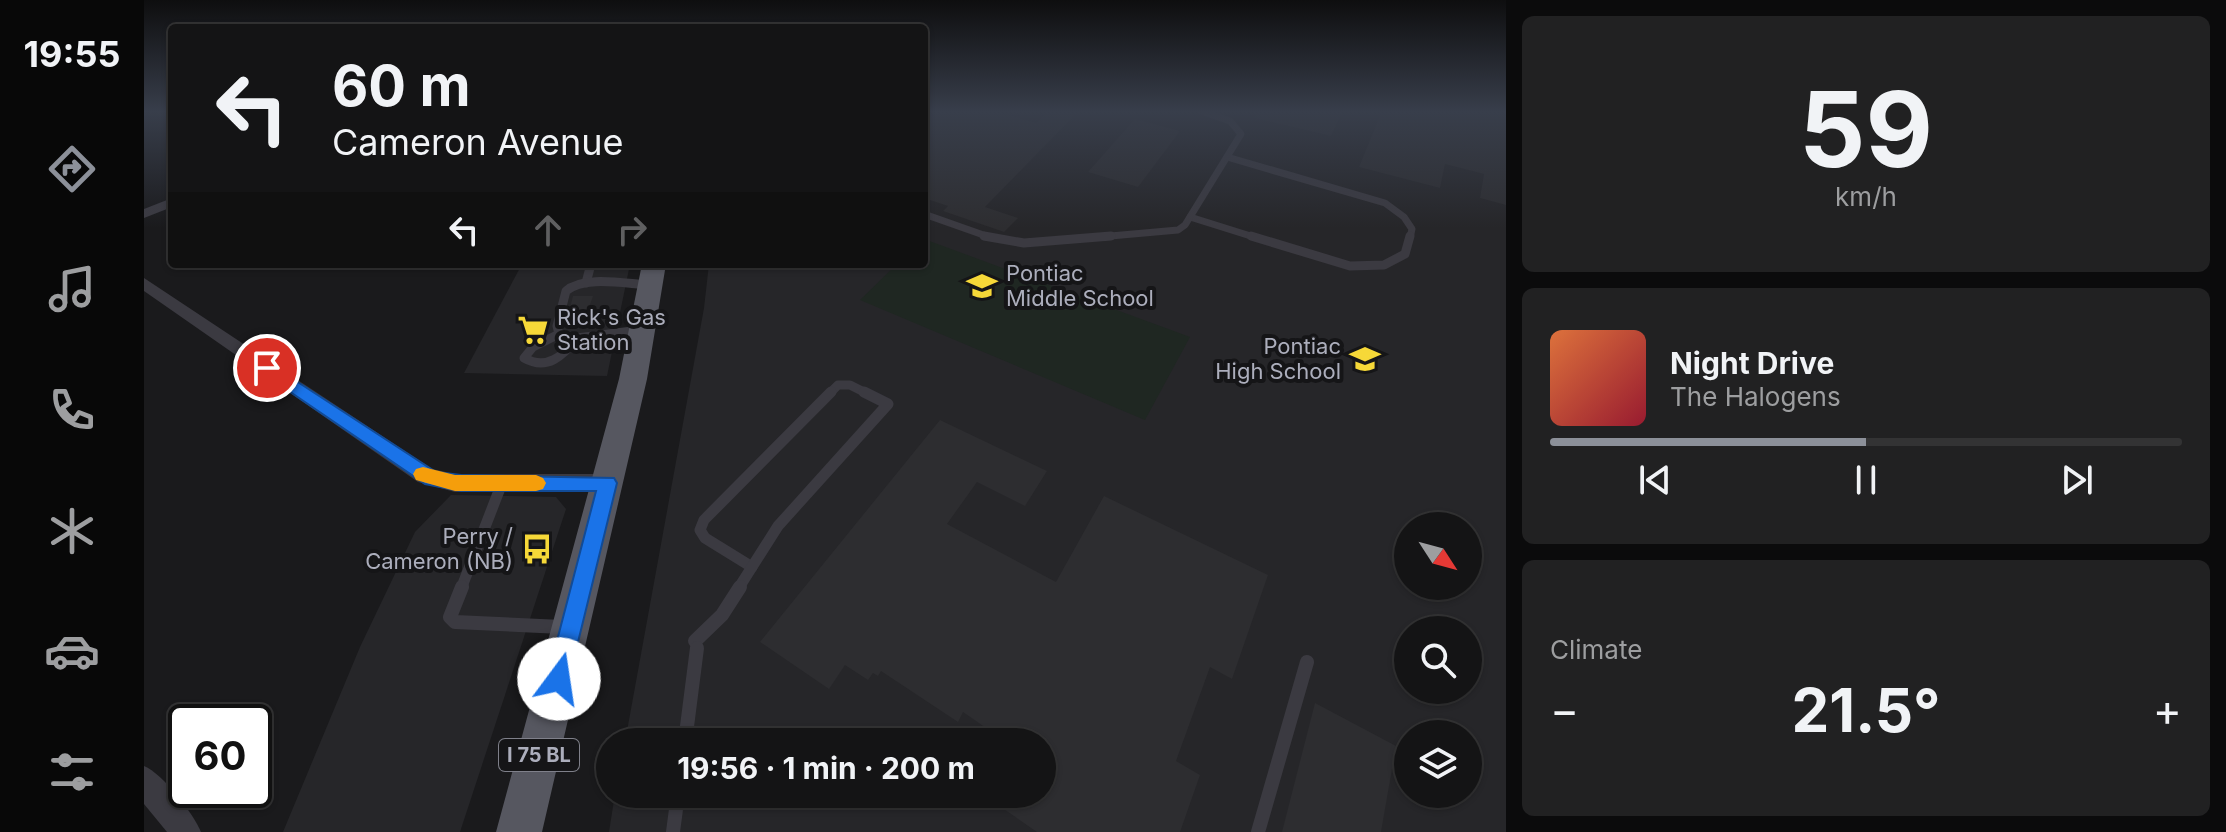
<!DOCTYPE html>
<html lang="en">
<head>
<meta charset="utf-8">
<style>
	:root { --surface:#141415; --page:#212122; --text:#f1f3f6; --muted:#9d9ea0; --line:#333334; --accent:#8c9099 }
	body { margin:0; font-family:Inter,sans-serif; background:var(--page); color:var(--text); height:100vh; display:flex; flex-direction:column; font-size:30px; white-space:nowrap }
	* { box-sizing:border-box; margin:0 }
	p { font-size:26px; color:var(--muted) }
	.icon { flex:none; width:44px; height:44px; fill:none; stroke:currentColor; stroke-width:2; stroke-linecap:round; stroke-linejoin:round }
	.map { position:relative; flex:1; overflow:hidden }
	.drawer { display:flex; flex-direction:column; gap:16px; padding:16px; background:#0b0b0c; width:720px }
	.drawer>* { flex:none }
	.guide { position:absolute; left:24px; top:24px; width:760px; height:244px; border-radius:8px; box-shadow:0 2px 6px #0004,0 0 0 2px var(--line); background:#141415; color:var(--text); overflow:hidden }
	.needle { width:52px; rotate:126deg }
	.tools { position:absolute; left:1250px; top:512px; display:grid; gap:16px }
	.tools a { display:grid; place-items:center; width:88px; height:88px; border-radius:50%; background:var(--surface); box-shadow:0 2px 6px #0004,0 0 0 2px var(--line); font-size:40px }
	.speed { position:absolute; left:24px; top:704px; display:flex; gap:16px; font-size:40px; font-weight:700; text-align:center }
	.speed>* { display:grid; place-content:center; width:104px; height:104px; border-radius:50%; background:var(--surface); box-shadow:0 2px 6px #0004,0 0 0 2px var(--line); line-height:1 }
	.speed .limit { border:4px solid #111; border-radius:12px; background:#fff; color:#111 }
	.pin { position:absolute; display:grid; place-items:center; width:68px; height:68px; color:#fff; margin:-34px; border:4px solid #fff; border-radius:50%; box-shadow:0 2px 8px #0007 }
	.me { position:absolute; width:88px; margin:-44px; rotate:14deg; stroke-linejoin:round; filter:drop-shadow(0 0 6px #0008) }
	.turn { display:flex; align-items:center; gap:28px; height:168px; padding:0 32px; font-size:36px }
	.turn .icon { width:104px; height:104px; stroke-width:2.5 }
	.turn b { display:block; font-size:56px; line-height:68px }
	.lanes { display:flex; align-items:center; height:76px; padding:0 32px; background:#0003; justify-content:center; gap:40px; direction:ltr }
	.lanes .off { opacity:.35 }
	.big { font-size:60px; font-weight:700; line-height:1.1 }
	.drawer .tile { flex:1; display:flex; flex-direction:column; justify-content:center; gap:12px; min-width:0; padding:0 28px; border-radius:12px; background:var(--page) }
	.drawer .dial { align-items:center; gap:0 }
	.dial b { font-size:104px; line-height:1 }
	.song { display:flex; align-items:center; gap:24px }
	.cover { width:96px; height:96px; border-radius:12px; background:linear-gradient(135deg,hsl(20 70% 55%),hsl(350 70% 35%)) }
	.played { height:8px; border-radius:4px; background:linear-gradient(90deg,var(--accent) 50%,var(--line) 50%) }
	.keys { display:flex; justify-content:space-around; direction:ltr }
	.heat { display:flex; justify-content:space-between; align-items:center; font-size:44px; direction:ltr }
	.trip { position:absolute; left:452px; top:728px; width:460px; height:80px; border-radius:40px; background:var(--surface); box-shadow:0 2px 6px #0004,0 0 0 2px var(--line); font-weight:700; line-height:80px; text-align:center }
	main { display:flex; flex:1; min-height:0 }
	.tab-bar { display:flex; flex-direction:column; width:144px; justify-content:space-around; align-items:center; background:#080808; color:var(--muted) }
	.tab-bar .icon { width:56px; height:56px }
	.tab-bar .current { color:var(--accent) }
	.tab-bar b { font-size:36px; color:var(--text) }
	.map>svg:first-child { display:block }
	.built { fill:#262629; fill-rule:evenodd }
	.green { fill:#1f2722 }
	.building { fill:#2d2d30 }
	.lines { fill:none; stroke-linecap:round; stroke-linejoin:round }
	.service-far3 { stroke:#3b3a41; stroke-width:7 }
	.service-far2 { stroke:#3b3a41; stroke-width:9 }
	.service-far1 { stroke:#3b3a41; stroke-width:11 }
	.service { stroke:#3b3a41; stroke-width:14 }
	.minor { fill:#3b3a41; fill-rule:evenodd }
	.primary { fill:#565760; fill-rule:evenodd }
	.route { fill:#1a73e8; stroke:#114b97; stroke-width:2 }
	.slow { fill:#f59e0b }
	.labels { text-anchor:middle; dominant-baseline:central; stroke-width:8; stroke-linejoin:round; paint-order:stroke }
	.shield { fill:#151517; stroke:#7f808a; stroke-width:2 }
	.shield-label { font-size:20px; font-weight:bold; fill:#acaebc }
	.poi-label { font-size:22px; fill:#acaebc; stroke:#151517; text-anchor:start }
</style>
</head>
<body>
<main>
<nav class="tab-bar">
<b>19:55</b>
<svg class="icon current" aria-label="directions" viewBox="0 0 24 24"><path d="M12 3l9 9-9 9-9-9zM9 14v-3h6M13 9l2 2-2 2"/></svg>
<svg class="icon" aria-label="music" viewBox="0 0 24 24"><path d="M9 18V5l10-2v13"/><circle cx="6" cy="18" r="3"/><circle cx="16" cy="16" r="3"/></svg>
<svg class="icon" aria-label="phone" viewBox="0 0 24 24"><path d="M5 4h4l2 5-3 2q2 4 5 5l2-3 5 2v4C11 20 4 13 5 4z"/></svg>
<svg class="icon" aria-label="climate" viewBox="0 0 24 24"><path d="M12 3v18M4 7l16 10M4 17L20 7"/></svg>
<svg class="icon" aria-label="car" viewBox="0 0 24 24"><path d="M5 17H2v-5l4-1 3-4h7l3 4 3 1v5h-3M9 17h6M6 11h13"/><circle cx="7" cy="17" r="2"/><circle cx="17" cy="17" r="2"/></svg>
<svg class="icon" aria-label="filters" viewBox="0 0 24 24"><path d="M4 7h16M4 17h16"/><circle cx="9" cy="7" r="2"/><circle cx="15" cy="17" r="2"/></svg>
</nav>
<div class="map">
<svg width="1362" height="832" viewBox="0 0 1362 832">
	<rect width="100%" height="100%" fill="#1a1a1c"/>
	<g class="built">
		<path d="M 780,111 L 1362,111 L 1362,832 L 465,832 L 471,794 L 898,794 L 898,742 L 481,742 L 560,308 L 565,264 L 780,264 ZM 1264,526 L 1324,526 L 1324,586 L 1264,586 ZM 1264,630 L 1324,630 L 1324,690 L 1264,690 ZM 1264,734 L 1324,734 L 1324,794 L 1264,794 Z"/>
		<path d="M 378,264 L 486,264 L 463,376 L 320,373 Z"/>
		<path d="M 307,495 L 412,497 L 422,509 L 316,832 L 139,832 L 216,647 L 271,532 Z"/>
	</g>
	<path class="green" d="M 780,239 L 1046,337 L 1001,420 L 716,300 L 753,264 L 780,264 Z"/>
	<g class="building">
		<path d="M 794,111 L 850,111 L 892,123 L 904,111 L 935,111 L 841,207 L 874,218 L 860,232 L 799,211 L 804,206 L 780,198 L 780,122 Z"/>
		<path d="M 1112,111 L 1199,111 L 1187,136 L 1111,118 Z"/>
		<path d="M 1238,111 L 1362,111 L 1362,205 L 1336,198 L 1340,174 L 1301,164 L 1296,188 L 1215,167 Z"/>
		<path d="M 991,119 L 1036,131 L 994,187 L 944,172 Z"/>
		<path d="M 429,296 L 449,296 L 438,328 L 421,328 Z"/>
		<path d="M 796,420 L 903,471 L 881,506 L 833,482 L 803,524 L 912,582 L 960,496 L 1124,575 L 1088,679 L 1066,667 L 1032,761 L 1056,775 L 1036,832 L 893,832 L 838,794 L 898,794 L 898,742 L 843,742 L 848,732 L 819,712 L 814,722 L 737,671 L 734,676 L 729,673 L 724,680 L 701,665 L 685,689 L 616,642 Z"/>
		<path d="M 1171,703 L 1252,746 L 1237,832 L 1138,832 Z"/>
	</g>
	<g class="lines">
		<g class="service-far3">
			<path d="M 1083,157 L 1241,203 L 1260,217 L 1268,229 L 1266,238"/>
			<path d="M 780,214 L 848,238"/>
			<path d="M 1046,217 L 1113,238"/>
			<path d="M 944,238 L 1034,230 L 1041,225 L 1097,134 L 1086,121 L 1057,111"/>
		</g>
		<g class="service-far2">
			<path d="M 840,236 L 880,243 L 967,236"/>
			<path d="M 1107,236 L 1206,266 L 1240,265 L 1261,254 L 1266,236"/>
			<path d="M 442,283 L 447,264"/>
			<path d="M 496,330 L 433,338 L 415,334 L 413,326 L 422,291 C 440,275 482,284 505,285"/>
			<path d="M 415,334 L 389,347 L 380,358 C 403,371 419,356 433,338"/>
			<path d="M 685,394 L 694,385 L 706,385 L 724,394"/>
		</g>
		<g class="service-far1">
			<path d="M 608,567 L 561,538 L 556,530 L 560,520 L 687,392"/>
			<path d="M 317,589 L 358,483"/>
			<path d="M 594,589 L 634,526 L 744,404 L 720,392"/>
		</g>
		<g class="service">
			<path d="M 318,587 L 306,617 L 311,622 L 418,627"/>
			<path d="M 551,641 L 578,615 L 596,587"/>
			<path d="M 541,742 L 553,648"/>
			<path d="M 529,832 L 534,794"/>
			<path d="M 1114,832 L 1163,662"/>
		</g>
		<g class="minor">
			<path d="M 28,198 L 28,207 L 0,218 L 0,209 Z"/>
			<path d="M 0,278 L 288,469 L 311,474 L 463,474 L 471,477 L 474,483 L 471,489 L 463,492 L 311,492 L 274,482 L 0,291 Z"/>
			<path d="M 0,766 C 19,774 49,813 57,832 L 23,832 L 0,804 Z"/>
		</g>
		<path class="primary" d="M 498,264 L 522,264 L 503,379 L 398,832 L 352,832 L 475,379 Z"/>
	</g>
	<linearGradient id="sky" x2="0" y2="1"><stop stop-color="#0e0e0f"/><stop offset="0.49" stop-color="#383e4b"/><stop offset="1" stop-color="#383e4b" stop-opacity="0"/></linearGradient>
	<rect width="1362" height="228" fill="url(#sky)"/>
	<path class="route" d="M 123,362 L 292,472 L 317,475 L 470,478 L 473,483 L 423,687 L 415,690 L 406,687 L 403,679 L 452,491 L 317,491 L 281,484 L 117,372 L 115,368 Z"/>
	<path class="slow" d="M 279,467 L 311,475 L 392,475 L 399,478 L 402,483 L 399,489 L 392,491 L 311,491 L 272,480 L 269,474 L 272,469 Z"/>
	<defs>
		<g id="school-bare" transform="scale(2.4)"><path d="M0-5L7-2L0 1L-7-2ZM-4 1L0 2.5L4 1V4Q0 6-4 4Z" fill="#f6d838" stroke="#151517" stroke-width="2.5" paint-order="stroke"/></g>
		<g id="supermarket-bare" transform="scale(2.4)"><path d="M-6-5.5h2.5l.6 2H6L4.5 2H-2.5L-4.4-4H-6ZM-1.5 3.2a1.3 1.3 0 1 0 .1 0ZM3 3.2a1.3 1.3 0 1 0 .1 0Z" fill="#f6d838" stroke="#151517" stroke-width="2.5" paint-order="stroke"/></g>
		<g id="bus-bare" transform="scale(2.4)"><path d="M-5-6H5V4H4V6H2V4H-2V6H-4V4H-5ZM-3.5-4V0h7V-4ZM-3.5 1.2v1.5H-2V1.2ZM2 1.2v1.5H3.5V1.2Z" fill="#f6d838" stroke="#151517" stroke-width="2.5" paint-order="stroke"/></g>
	</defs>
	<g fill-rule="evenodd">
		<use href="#school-bare" x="838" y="286"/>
		<use href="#supermarket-bare" x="389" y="330"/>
		<use href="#school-bare" x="1221" y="359"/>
		<use href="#bus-bare" x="393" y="549"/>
	</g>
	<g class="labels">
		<rect class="shield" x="355" y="739" width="80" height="32" rx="6"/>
		<g class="shield-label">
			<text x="395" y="755">I 75 BL</text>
		</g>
		<g class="poi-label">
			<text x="862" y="273">Pontiac<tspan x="862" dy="25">Middle School</tspan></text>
			<text x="413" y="317">Rick's Gas<tspan x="413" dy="25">Station</tspan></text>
			<text x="1197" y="346" text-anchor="end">Pontiac<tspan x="1197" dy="25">High School</tspan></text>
			<text x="369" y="536" text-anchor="end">Perry /<tspan x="369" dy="25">Cameron (NB)</tspan></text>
		</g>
	</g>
</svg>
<div class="tools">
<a><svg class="needle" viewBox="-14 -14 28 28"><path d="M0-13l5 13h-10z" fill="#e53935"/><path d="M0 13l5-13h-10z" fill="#9d9ea0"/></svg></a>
<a><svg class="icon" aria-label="search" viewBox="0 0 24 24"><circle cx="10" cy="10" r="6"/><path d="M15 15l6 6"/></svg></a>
<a><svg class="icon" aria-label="layers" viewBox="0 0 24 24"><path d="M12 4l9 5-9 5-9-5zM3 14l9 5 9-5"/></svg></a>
</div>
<div class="speed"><div class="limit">60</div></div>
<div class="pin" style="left:123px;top:368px;background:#d93025"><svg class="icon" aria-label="arrive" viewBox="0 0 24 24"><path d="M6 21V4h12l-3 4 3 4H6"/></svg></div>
<svg class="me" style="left:415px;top:679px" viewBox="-20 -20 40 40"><circle r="19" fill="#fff"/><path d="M0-13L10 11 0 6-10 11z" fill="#1a73e8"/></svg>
<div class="trip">19:56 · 1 min · 200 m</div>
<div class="guide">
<div class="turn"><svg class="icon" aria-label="left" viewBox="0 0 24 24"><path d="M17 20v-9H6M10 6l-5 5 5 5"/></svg><div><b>60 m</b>Cameron Avenue</div></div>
<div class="lanes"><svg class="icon" aria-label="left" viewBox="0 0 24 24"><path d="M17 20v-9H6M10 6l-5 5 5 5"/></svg><svg class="icon off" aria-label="ahead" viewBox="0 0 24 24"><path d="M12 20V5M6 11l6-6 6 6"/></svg><svg class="icon off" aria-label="right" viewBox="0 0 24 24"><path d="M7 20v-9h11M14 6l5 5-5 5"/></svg></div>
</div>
</div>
<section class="drawer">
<div class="tile dial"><b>59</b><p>km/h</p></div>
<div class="tile">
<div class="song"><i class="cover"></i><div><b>Night Drive</b><p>The Halogens</p></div></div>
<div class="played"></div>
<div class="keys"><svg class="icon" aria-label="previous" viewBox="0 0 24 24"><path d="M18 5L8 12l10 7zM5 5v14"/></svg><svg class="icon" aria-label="pause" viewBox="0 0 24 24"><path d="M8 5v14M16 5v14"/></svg><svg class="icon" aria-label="next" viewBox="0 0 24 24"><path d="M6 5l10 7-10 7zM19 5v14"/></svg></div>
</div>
<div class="tile"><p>Climate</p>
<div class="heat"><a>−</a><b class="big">21.5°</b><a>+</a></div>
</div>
</section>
</main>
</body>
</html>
